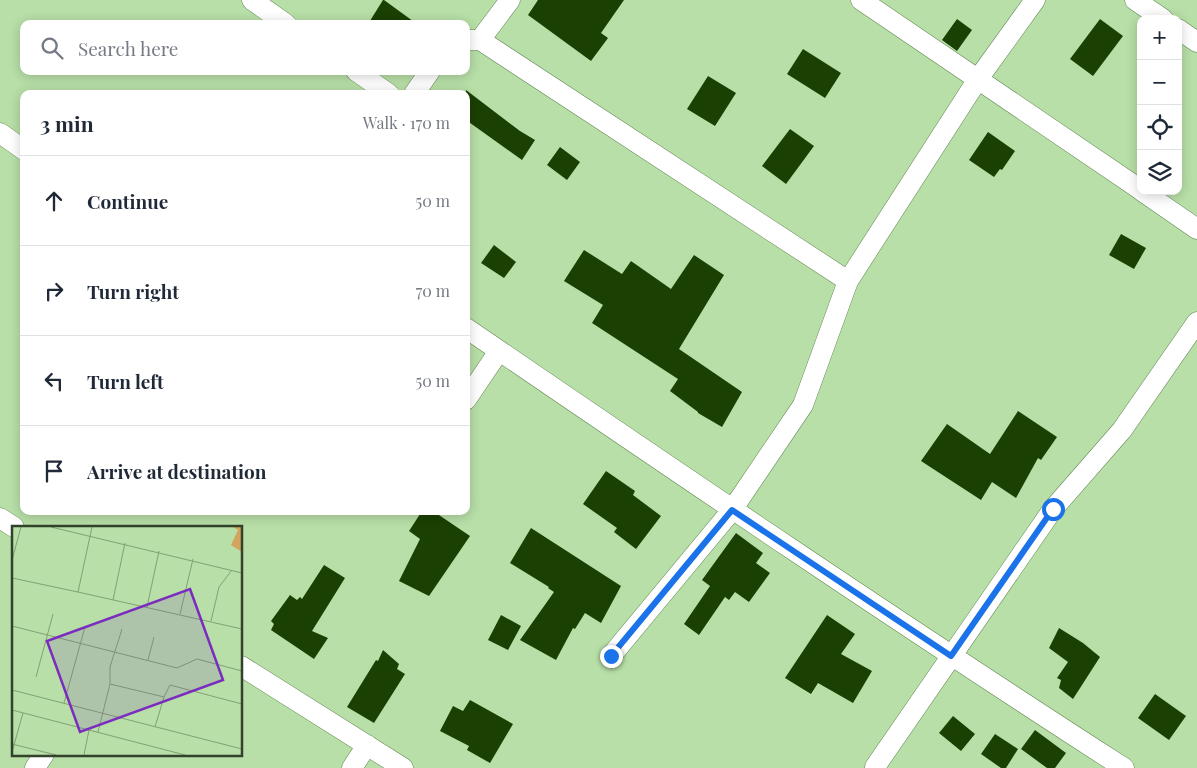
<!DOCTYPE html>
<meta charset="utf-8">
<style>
body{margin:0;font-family:"Playfair Display",serif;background:#f2f2f3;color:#1f2937}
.controls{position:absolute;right:15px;top:15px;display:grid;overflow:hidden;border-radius:10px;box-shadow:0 2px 12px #0003}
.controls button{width:45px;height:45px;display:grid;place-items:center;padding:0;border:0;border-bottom:1px solid #e0e1e3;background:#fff;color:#1f2937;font:25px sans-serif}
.stop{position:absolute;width:15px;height:15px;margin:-11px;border:4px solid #1a73e8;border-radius:50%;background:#fff}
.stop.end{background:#1a73e8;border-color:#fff;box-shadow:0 1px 5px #0008}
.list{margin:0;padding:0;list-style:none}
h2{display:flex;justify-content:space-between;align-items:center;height:65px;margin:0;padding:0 20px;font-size:21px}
h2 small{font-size:16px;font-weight:400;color:#747a83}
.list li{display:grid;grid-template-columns:32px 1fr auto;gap:15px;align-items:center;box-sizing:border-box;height:90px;padding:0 20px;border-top:1px solid #e0e1e3}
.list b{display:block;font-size:19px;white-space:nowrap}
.list em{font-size:16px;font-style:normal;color:#747a83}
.icon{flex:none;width:28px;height:28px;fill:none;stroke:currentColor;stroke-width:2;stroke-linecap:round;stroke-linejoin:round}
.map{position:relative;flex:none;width:1197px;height:768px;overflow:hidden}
.search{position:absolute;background:#fff;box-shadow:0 2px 12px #0003;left:20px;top:20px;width:450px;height:55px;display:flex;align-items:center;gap:12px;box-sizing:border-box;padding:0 18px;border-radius:10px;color:#747a83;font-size:19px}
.panel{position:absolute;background:#fff;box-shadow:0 2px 12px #0003;left:20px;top:90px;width:450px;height:425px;border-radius:10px}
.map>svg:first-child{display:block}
</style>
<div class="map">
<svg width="1197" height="768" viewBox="0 0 1197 768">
<rect width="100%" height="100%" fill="#b8dfa7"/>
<g fill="#1b4003">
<path d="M383 0H384L417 24H368Z"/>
<path d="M538 0H624L601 33 608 38 591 61 528 15Z"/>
<path d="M957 19 972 30 957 51 942 40Z"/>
<path d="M1100 19 1123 36 1093 76 1070 59Z"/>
<path d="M803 49 841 73 825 98 787 74Z"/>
<path d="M708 76 736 93 715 126 687 109Z"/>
<path d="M466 90 520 131 535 140 522 160 466 120Z"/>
<path d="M790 129 814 146 786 184 762 166Z"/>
<path d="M988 132 1015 151 1002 170 1000 169 994 177 969 160Z"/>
<path d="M560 147 580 162 567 180 547 165Z"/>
<path d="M1121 234 1146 248 1134 269 1109 255Z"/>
<path d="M494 245 516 262 504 278 481 263Z"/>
<path d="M584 250 622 274 631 261 671 289 694 255 724 275 679 349 742 392 722 427 698 413V412L670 391 678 379 592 323 603 305 564 281Z"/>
<path d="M1018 411 1057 437 1041 460 1038 458 1016 498 992 482 981 500 921 461 947 424 990 454Z"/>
<path d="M606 471 635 491 633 495 661 516 636 549 614 532 617 528 583 504Z"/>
<path d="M422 511H433L470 536 429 596 399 581 420 539 409 531Z"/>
<path d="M531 528 621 586 601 623 585 613 575 629 573 628 556 660 520 640 554 592 548 588 549 587 510 563Z"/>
<path d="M736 533 763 553 756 563 770 573 749 602 735 592 729 600 725 597 699 635 684 624 710 586 702 580Z"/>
<path d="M324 565 345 578 312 631 328 638 314 659 271 630 274 624 271 621 290 595 297 600 300 597 302 599Z"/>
<path d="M501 615 521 626 508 650 488 640Z"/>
<path d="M827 615 855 634 841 654 872 671 853 703 818 683 811 694 785 678Z"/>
<path d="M1059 628 1083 643 1100 657 1073 699 1059 688 1061 680 1057 678 1068 662 1049 648Z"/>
<path d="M383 650 399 664 397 669 405 674 374 723 347 707 376 660 378 661Z"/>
<path d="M1155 694 1186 716 1169 740 1138 718Z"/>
<path d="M470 700 513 724 490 763 467 750 469 746 440 731 453 706 463 711Z"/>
<path d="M953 716 975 734 961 751 939 733Z"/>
<path d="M1035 730 1066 753 1055 768H1047L1021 749Z"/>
<path d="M995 734 1018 749 1006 768H1001L981 754Z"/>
</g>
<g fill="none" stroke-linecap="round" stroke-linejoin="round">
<g stroke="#638754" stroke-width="21">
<g id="minor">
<path d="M252 0 286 24"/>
<path d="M861 0 1141 190"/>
<path d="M1135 0 1163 19"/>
<path d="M1178 29 1197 42"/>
<path d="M466 40H480L848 281 978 79 1035 0"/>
<path d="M480 40 510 0"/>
<path d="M356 71 389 94"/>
<path d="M414 94 430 71"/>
<path d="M0 133 24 150"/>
<path d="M1142 191 1197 229"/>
<path d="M466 328C684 477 902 625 1124 768"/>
<path d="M466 400 499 351"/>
<path d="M0 518 14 527"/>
<path d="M611 656 732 510 803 405 848 281"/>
<path d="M241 666 403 768"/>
<path d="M875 767 1053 509 1122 430 1197 322"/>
<path d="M35 768 44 754"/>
<path d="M352 768 367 745"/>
</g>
</g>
<use href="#minor" stroke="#fff" stroke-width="20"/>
</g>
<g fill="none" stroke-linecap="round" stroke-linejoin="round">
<path stroke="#1a73e8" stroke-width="6" d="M611 656 732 510 951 656 1053 509"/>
</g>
<g transform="translate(12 526)">
<rect width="230" height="230" fill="#b8dfa7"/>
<path d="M221 1H230V33V26L219 19 226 4Z" fill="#d2a45e"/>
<path fill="none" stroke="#82a075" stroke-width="1" d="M39 1 230 47M0 34 9 1M0 52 66 66 80 1M66 66 230 103M101 74 113 17M135 81 147 25M168 88 181 33M199 95 207 61 220 44M0 100 165 142 185 133 230 145M136 134 142 111M24 151 41 88M98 158V141L110 103M0 164 230 223M52 177 73 101M0 184 173 229M143 201 152 171M86 206 98 158 152 171 158 159 230 178M0 218 44 229M0 226 11 187M72 229 77 204"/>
<path fill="#7b2cbf" fill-opacity="0.15" stroke="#7b2cbf" stroke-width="2.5" d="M178 63 211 154 68 206 35 115Z"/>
<rect width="230" height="230" fill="none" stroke="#32422b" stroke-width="2.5"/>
</g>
</svg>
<div class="controls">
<button>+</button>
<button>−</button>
<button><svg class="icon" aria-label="locate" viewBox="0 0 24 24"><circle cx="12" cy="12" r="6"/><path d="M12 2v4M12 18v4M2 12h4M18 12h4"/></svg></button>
<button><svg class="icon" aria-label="layers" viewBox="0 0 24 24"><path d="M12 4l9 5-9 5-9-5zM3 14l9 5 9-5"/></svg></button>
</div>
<div class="stop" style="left:1053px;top:509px"></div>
<div class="stop end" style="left:611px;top:656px"></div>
<div class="search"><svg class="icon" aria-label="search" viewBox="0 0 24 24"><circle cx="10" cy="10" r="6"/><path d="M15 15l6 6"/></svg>Search here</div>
<section class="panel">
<h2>3 min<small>Walk · 170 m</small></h2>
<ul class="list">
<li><svg class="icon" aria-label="ahead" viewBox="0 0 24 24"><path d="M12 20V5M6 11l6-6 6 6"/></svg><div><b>Continue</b></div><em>50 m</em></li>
<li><svg class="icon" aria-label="right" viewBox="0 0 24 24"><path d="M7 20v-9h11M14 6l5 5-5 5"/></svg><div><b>Turn right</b></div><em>70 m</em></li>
<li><svg class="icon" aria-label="left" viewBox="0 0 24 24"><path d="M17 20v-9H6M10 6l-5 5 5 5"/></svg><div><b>Turn left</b></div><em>50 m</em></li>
<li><svg class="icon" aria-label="arrive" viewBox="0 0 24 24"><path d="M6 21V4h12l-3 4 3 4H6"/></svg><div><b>Arrive at destination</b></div></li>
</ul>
</section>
</div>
